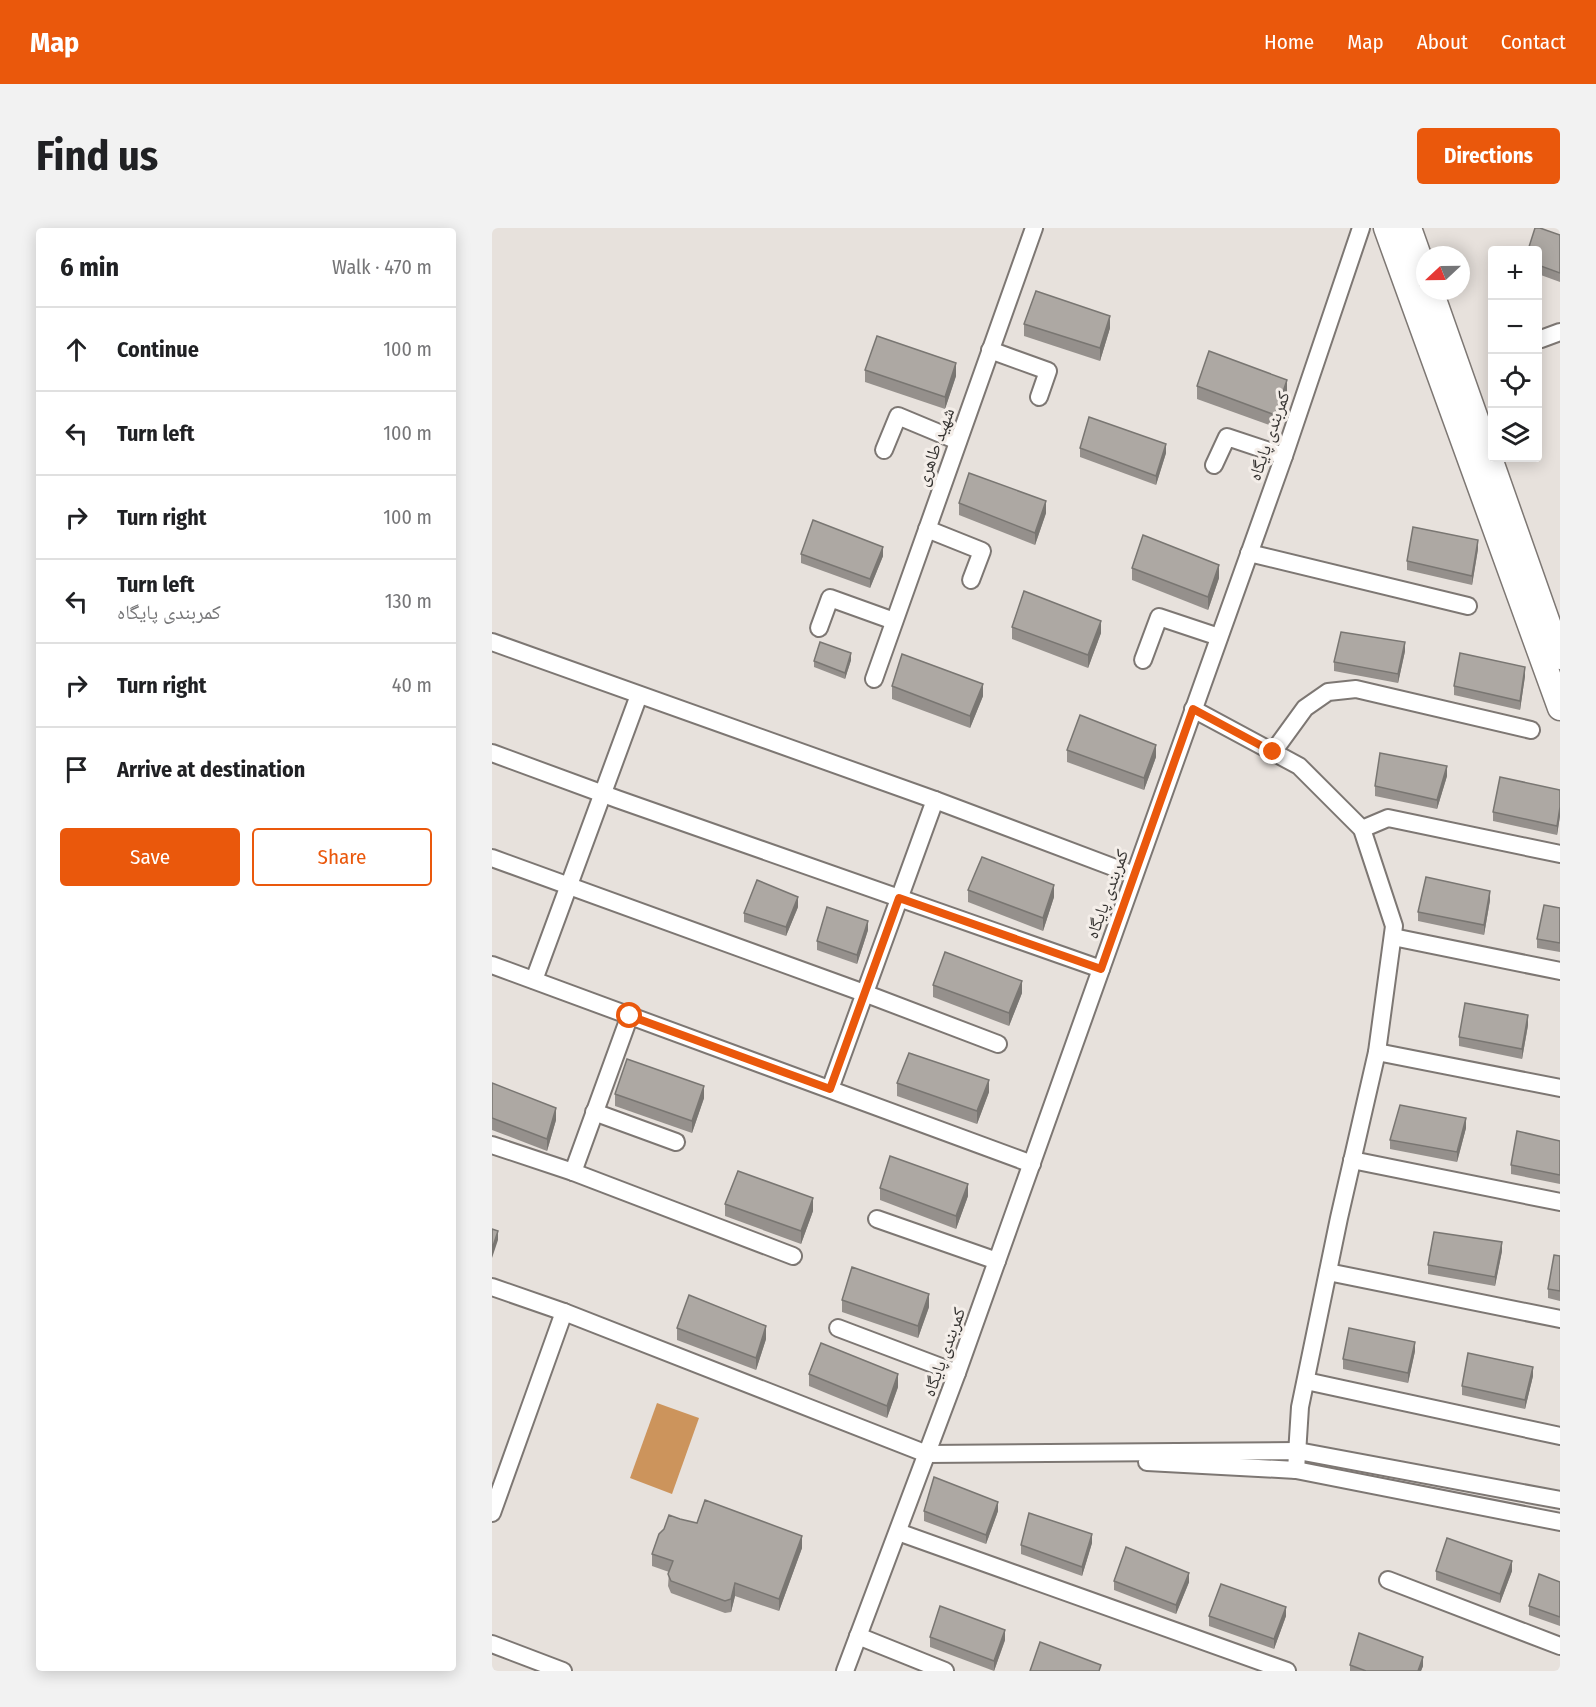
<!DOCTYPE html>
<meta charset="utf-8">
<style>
body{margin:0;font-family:"Fira Sans Condensed","Noto Naskh Arabic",sans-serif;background:#f2f2f2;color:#202124}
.controls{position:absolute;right:18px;top:18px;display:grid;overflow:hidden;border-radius:6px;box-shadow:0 3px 15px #0003}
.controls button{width:54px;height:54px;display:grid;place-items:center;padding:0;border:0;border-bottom:2px solid #e0e0e0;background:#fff;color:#202124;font:30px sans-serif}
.compass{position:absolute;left:924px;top:18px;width:54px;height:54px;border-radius:50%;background:#fff;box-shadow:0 3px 15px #0003;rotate:248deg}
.stop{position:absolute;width:18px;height:18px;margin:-14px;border:4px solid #ea580c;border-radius:50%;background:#fff}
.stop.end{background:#ea580c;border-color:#fff;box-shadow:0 2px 6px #0008}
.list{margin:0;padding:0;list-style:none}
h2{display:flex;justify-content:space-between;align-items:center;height:78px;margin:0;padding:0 24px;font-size:26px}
h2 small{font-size:20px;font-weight:400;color:#757577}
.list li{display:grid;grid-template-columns:39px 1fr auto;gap:18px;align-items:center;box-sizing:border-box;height:84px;padding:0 24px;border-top:2px solid #e0e0e0}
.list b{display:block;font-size:22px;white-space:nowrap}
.list p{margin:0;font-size:20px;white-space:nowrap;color:#757577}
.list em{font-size:20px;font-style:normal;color:#757577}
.actions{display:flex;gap:12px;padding:18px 24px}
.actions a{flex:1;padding:14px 0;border:2px solid #ea580c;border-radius:6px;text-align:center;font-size:21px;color:#ea580c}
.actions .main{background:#ea580c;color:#fff}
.icon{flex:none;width:33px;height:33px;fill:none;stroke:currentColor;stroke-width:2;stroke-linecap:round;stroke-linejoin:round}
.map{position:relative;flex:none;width:1068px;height:1443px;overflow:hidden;border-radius:6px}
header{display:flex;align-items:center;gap:36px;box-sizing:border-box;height:84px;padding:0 30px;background:#ea580c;color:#fff}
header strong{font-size:28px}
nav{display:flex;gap:33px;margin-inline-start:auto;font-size:21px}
.intro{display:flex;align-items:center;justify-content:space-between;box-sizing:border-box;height:144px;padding:0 36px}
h1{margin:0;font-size:42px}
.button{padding:15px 27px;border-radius:6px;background:#ea580c;color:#fff;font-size:21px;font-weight:700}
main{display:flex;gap:36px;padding:0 36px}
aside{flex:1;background:#fff;border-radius:6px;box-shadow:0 3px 15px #0003}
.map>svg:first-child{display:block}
</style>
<header>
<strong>Map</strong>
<nav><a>Home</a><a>Map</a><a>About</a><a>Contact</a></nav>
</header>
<div class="intro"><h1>Find us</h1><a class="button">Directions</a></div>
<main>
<aside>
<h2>6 min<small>Walk · 470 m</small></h2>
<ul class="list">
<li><svg class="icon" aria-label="ahead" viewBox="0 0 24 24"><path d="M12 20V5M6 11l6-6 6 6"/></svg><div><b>Continue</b></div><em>100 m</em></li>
<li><svg class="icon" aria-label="left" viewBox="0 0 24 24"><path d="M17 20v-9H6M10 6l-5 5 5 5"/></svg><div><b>Turn left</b></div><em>100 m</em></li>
<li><svg class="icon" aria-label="right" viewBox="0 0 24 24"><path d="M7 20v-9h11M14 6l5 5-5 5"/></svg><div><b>Turn right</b></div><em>100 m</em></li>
<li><svg class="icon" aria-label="left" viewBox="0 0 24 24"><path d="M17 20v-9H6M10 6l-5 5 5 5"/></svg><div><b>Turn left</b><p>کمربندی پایگاه</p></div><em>130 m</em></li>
<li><svg class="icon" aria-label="right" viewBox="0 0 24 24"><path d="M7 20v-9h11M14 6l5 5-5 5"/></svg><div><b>Turn right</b></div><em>40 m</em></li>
<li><svg class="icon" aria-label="arrive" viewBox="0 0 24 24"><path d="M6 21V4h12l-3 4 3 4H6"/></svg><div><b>Arrive at destination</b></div></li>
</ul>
<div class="actions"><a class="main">Save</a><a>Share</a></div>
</aside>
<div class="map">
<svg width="1068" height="1443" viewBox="0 0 1068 1443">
<rect width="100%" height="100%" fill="#e7e1dc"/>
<path fill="#cc945c" d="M165 1175 207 1190 180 1266 138 1250Z"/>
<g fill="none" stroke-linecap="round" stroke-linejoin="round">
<g stroke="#7d7773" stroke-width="20">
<g id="street">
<path d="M1049 111 1068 104"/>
<path d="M498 122 556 143 547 169"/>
<path d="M392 222 406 188 466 213"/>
<path d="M722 237 735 209 792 228"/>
<path d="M435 301 490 323 479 352"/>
<path d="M757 325 976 378"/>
<path d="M327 400 338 370 402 393"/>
<path d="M0 414 443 572 642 647"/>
<path d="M651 432 667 389 727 409"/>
<path d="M382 451 542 0"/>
<path d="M701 481 807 538 870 601 902 698 885 824 847 990 808 1179 804 1242"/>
<path d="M781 524 813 480 836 464 864 461 1039 502"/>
<path d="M0 525 125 571 609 741"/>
<path d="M870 601 896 590 1068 626"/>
<path d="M0 630 372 765 506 816"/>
<path d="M901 709 1068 743"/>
<path d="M0 737 540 936"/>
<path d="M42 752 147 467"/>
<path d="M885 824 1068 860"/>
<path d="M338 861 443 572"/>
<path d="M102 884 184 914"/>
<path d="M0 917 81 944 301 1028"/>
<path d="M860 932 1068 974"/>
<path d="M81 944 138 787"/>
<path d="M385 991 505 1033"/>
<path d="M836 1044 1068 1091"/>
<path d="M0 1059 72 1084 435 1226 806 1223 1068 1272"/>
<path d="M346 1100 465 1145"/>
<path d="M814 1153 1068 1208"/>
<path d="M655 1234 804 1242 1068 1294"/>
<path d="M0 1285 72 1084"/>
<path d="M406 1304 795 1443"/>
<path d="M896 1352 1068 1418"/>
<path d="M366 1408 453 1443"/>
<path d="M0 1416 71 1443"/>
<path d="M353 1443 465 1145 792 228 869 0"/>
</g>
</g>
<g stroke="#7d7773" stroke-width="27">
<g id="secondary">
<path d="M894 0 1068 480"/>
<path d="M917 0 933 45"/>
<path d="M939 63 1068 429"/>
</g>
</g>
<use href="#street" stroke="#fff" stroke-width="16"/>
<use href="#secondary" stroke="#fff" stroke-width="24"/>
</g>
<g fill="#95908c">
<path d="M1068 7V54L1046 46V22Z"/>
<path d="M532 96 618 100 608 133 532 108Z"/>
<path d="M373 142 464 148 453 181 373 154Z"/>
<path d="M705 158 795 164 783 199 705 171Z"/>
<path d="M588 220 674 225 664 257 588 229Z"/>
<path d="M467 275 554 285 543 317 467 287Z"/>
<path d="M986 321 980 357 915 342V333Z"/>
<path d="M309 326 391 328 378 360 309 335Z"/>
<path d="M640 340 727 350 716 382 640 352Z"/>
<path d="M520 399 609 405 596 440 520 411Z"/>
<path d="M913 423 906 455 842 443V434Z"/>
<path d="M359 432 353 451 322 439V433Z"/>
<path d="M1033 448 1028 482 962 467V458Z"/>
<path d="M400 458 491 468 478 500 400 471Z"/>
<path d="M575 522 664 529 652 562 575 534Z"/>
<path d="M955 548 945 581 883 568V558Z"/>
<path d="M1068 562V588L1065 607 1001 593V584Z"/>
<path d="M476 662 562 669 551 703 476 674Z"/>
<path d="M998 672 992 707 926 693V684Z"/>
<path d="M306 679 294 708 252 694V685Z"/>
<path d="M1068 680V724L1045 720V711Z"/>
<path d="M376 702 365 736 325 722V713Z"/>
<path d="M441 757 530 765 517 798 441 769Z"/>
<path d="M1036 797 1030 831 967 818V809Z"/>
<path d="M0 855 64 892 55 923 0 902Z"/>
<path d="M405 855 497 864 485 896 405 868Z"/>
<path d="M123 866 212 870 200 905 123 878Z"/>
<path d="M974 900 965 934 898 921V912Z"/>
<path d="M1068 913V956L1019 946V937Z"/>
<path d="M388 960 476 968 464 1001 388 972Z"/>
<path d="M233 976 321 983 309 1016 233 988Z"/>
<path d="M1010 1023 1003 1058 936 1046V1037Z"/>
<path d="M1068 1028V1073L1056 1070V1061Z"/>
<path d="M350 1072 437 1079 426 1110 350 1084Z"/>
<path d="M185 1100 274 1111 264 1142 185 1112Z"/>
<path d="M923 1123 916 1155 851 1141V1131Z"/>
<path d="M317 1146 406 1159 395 1190 317 1158Z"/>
<path d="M1041 1148 1033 1181 970 1167V1158Z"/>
<path d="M432 1283H506L494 1316 432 1293Z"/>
<path d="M188 1291 310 1320 287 1383 243 1368 239 1384 233 1385 179 1365 176 1358 177 1344 160 1338V1326Z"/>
<path d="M600 1315 590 1348 529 1326V1317Z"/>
<path d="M944 1343H1020L1008 1375 944 1352Z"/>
<path d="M622 1353 697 1354 684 1386 622 1362Z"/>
<path d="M1068 1354V1398L1037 1387V1378Z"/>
<path d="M717 1388H794L782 1421 717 1398Z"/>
<path d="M438 1409 513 1412 502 1443 438 1419Z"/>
<path d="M858 1437 931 1438 929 1443H858Z"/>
</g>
<g fill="#797672">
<path d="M618 88V100L608 133V120Z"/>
<path d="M464 135V148L453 181V169Z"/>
<path d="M795 152V164L783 199V187Z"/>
<path d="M674 216V225L664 257V248Z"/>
<path d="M554 273V285L543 317V305Z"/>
<path d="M986 312V321L980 357V348Z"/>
<path d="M391 319V328L378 360V351Z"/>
<path d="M727 337V350L716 382V369Z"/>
<path d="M609 393V405L596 440V427Z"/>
<path d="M913 414V423L906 455V446Z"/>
<path d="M359 425V432L353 451V445Z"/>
<path d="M1033 439V448L1028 482V473Z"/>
<path d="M491 456V468L478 500V488Z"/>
<path d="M664 517V529L652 562V550Z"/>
<path d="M955 538V548L945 581V572Z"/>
<path d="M1068 579V588L1065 607V598Z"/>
<path d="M562 657V669L551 703V690Z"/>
<path d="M998 663V672L992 707V697Z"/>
<path d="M306 669V679L294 708V699Z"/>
<path d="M376 693V702L365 736V727Z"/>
<path d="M530 753V765L517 798V785Z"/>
<path d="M1036 787V797L1030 831V821Z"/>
<path d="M497 852V864L485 896V883Z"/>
<path d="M212 858V870L200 905V893Z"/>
<path d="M64 880V892L55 923V911Z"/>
<path d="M974 890V900L965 934V924Z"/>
<path d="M476 956V968L464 1001V988Z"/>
<path d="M321 970V983L309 1016V1003Z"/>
<path d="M6 1003V1012L0 1030V1021Z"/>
<path d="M1010 1014V1023L1003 1058V1049Z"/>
<path d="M437 1066V1079L426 1110V1098Z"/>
<path d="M274 1098V1111L264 1142V1130Z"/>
<path d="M923 1114V1123L916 1155V1145Z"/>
<path d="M1041 1139V1148L1033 1181V1172Z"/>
<path d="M406 1146V1159L395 1190V1178Z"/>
<path d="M506 1274V1283L494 1316V1307Z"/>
<path d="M600 1306V1315L590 1348V1339Z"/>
<path d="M310 1308V1320L287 1383V1371Z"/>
<path d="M1020 1333V1343L1008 1375V1366Z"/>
<path d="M697 1345V1354L684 1386V1377Z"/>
<path d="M243 1355V1368L239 1384V1371Z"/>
<path d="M794 1379V1388L782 1421V1411Z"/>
<path d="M513 1402V1412L502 1443V1433Z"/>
<path d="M931 1429V1438L929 1443H926Z"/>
</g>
<g fill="#ada8a3" stroke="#797672" stroke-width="1.5">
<path d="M1043 0H1048L1068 7V45L1046 37V22H1036Z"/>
<path d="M544 63 618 88 608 120 532 96Z"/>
<path d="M385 108 464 135 453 169 373 142Z"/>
<path d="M717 123 795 152 783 187 705 158Z"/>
<path d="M597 189 674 216 664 248 588 220Z"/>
<path d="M477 245 554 273 543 305 467 275Z"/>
<path d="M321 292 391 319 378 351 309 326Z"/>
<path d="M921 299 986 312 980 348 915 333Z"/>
<path d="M651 307 727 337 716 369 640 340Z"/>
<path d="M532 363 609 393 596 427 520 399Z"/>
<path d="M849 404 913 414 906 446 842 434Z"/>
<path d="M328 414 359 425 353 445 322 433Z"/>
<path d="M968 425 1033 439 1028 473 962 458Z"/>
<path d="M410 426 491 456 478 488 400 458Z"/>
<path d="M588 487 664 517 652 550 575 522Z"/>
<path d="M888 525 955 538 945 572 883 558Z"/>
<path d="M1008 549 1068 562V579L1065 598 1001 584Z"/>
<path d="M490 629 562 657 551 690 476 662Z"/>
<path d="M934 649 998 663 992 697 926 684Z"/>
<path d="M265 652 306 669 294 699 252 685Z"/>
<path d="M1052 677 1068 680V715L1045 711Z"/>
<path d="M335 679 376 693 365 727 325 713Z"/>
<path d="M453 724 530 753 517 785 441 757Z"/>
<path d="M973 775 1036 787 1030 821 967 809Z"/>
<path d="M417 825 497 852 485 883 405 855Z"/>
<path d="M135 831 212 858 200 893 123 866Z"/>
<path d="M0 855 64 880 55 911 0 890Z"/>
<path d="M908 877 974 890 965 924 898 912Z"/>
<path d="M1025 903 1068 913V947L1019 937Z"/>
<path d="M398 928 476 956 464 988 388 960Z"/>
<path d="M246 943 321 970 309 1003 233 976Z"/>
<path d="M0 1001 6 1003 0 1021Z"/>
<path d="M942 1004 1010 1014 1003 1049 936 1037Z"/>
<path d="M1062 1027 1068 1028V1063L1056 1061Z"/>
<path d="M360 1039 437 1066 426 1098 350 1072Z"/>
<path d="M197 1067 274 1098 264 1130 185 1100Z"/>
<path d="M857 1100 923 1114 916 1145 851 1131Z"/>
<path d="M329 1115 406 1146 395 1178 317 1146Z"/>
<path d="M976 1125 1041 1139 1033 1172 970 1158Z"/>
<path d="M442 1249 506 1274 494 1307 432 1283Z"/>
<path d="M213 1272 310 1308 287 1371 243 1355 239 1371 233 1373 179 1353 176 1346 181 1333 160 1326 167 1306 172 1301 177 1287 188 1291 205 1295Z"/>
<path d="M537 1285 600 1306 590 1339 529 1317Z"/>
<path d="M955 1310 1020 1333 1008 1366 944 1343Z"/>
<path d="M634 1319 697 1345 684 1377 622 1353Z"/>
<path d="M1047 1346 1068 1354V1389L1037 1378Z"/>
<path d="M729 1356 794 1379 782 1411 717 1388Z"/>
<path d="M448 1378 513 1402 502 1433 438 1409Z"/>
<path d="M867 1405 931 1429 926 1443H874L858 1437Z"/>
<path d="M548 1414 609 1437 607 1443H538Z"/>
</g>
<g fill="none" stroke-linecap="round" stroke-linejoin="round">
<path stroke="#ea580c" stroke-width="8" d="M138 788 338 861 407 670 609 741 701 481 781 524"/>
</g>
<g text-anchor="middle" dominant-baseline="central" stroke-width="6" stroke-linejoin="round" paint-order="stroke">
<g font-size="18" fill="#353331" stroke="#f4eee9">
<text transform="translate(777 208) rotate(-71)">کمربندی پایگاه</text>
<text transform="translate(443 219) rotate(-70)">شهید طاهری</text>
<text transform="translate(615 666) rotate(-70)">کمربندی پایگاه</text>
<text transform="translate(452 1124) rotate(-70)">کمربندی پایگاه</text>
</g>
</g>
</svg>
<div class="controls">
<button>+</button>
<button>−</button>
<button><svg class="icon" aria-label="locate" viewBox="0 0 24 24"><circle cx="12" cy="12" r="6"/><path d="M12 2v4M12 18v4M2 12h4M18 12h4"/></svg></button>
<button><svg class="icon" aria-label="layers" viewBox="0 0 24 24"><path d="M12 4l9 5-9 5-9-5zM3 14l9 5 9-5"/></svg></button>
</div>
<svg class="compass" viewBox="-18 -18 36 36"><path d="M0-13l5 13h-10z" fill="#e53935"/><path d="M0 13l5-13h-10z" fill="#757577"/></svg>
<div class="stop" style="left:138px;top:788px"></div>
<div class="stop end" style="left:781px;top:524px"></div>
</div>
</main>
